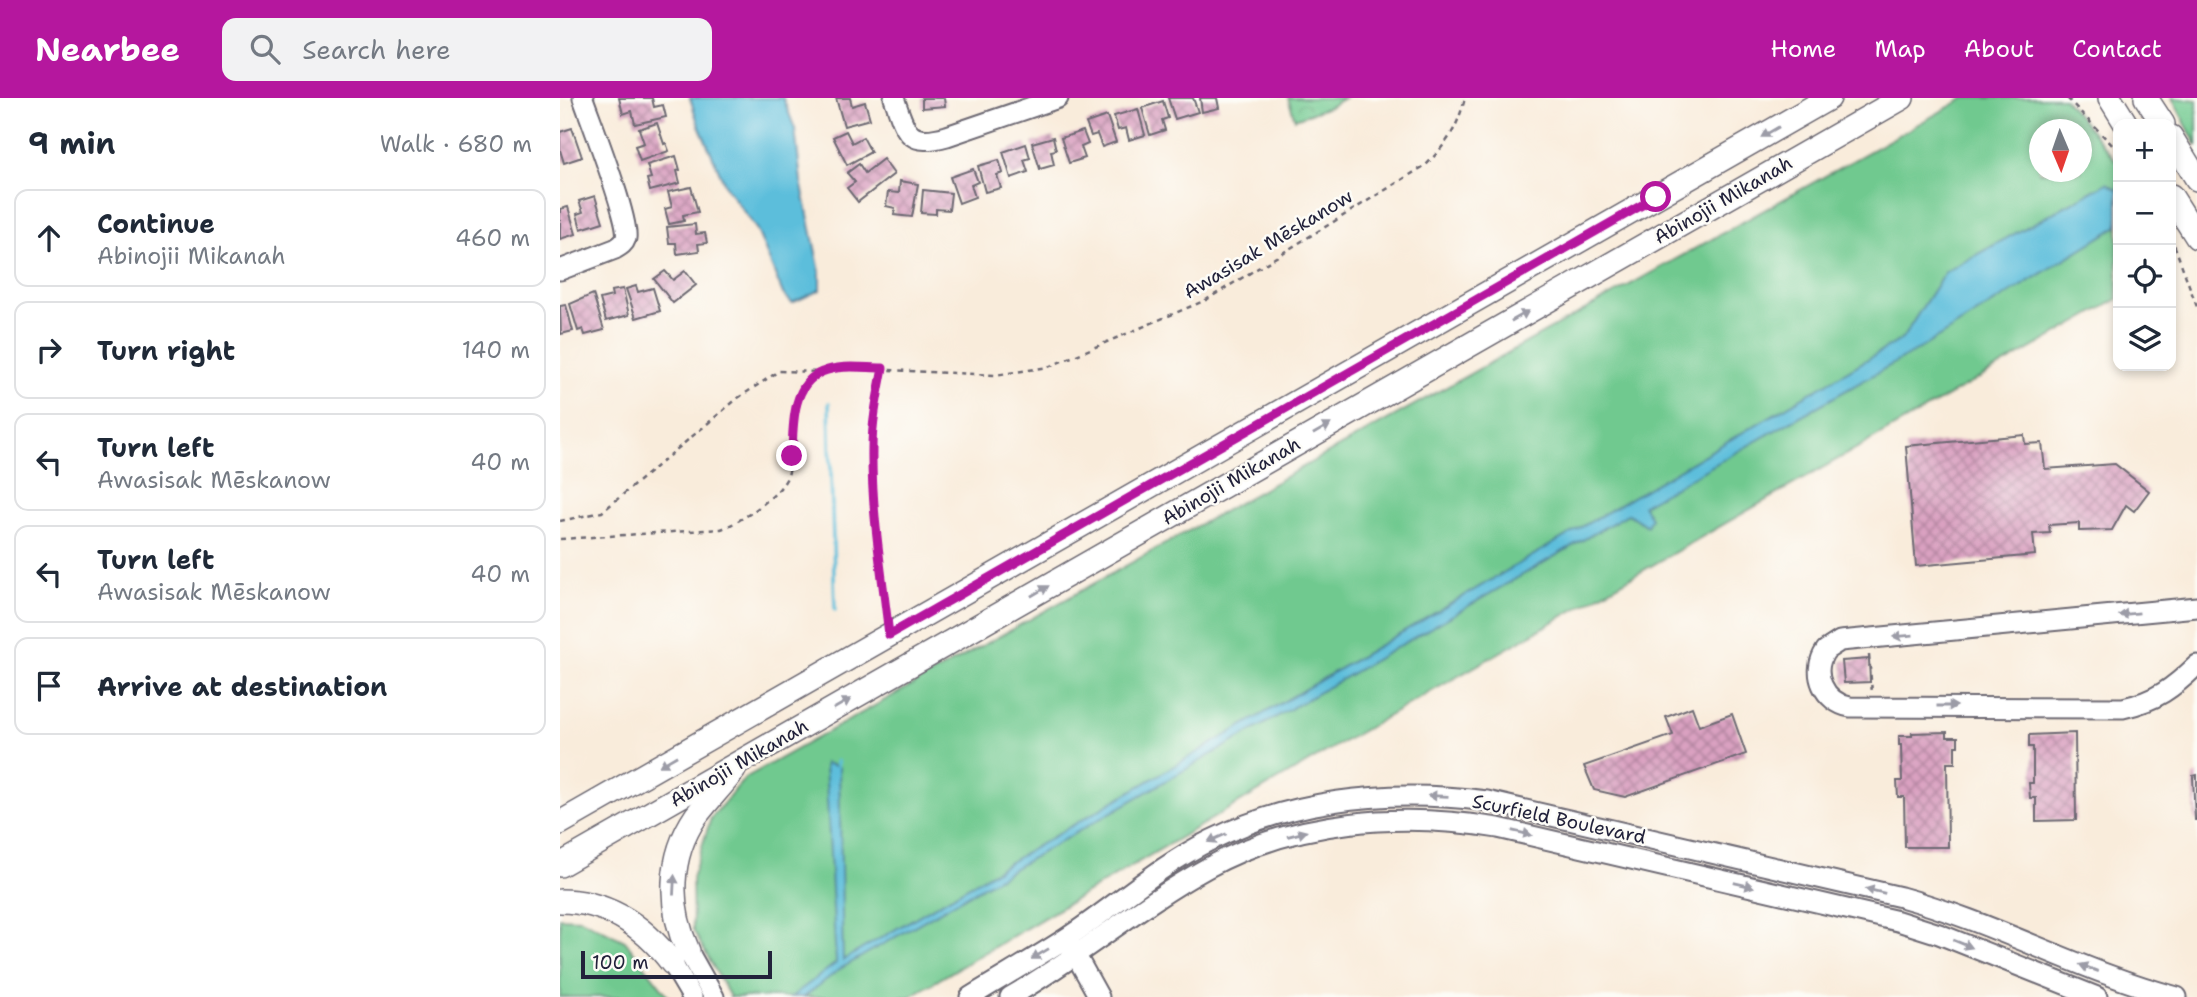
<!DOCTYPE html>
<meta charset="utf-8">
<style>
body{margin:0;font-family:"Shantell Sans",sans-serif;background:#f2f2f3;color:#1f2937}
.controls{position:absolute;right:21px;top:21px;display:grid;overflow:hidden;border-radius:14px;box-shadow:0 4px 10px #0003}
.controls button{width:63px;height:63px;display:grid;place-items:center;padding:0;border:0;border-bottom:2px solid #e0e1e3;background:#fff;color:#1f2937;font:35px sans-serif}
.compass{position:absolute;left:1469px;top:21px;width:63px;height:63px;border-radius:50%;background:#fff;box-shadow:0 4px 10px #0003;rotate:178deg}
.scale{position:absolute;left:21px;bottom:18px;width:191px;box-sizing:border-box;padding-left:7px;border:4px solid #22223b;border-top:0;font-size:19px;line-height:24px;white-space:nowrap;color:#22223b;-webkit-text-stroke:5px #fdfcf7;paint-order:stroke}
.stop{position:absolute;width:21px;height:21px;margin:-16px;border:5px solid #b5179e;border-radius:50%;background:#fff}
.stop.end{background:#b5179e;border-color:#fff;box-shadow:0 2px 7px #0008}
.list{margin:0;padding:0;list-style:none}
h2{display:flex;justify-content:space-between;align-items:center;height:91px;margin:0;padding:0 28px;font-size:30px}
h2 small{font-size:23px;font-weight:400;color:#747a83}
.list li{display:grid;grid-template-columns:46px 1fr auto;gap:21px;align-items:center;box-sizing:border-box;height:98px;margin:0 14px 14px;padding:0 14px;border:2px solid #e0e1e3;border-radius:14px}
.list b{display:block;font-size:26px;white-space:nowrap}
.list p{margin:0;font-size:23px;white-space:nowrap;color:#747a83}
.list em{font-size:23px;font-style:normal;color:#747a83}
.icon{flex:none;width:38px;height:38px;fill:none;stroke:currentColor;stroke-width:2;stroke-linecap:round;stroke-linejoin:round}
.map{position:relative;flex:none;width:1637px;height:899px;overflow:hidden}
header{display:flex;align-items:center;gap:42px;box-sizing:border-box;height:98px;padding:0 35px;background:#b5179e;color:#fff}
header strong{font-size:33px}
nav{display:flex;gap:38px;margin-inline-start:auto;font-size:24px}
.search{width:490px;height:63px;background:#f2f2f3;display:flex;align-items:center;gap:18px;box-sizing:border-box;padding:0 24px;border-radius:14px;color:#747a83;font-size:26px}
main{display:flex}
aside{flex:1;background:#fff}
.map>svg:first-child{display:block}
</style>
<header>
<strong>Nearbee</strong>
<div class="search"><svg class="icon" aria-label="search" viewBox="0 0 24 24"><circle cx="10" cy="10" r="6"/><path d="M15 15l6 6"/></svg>Search here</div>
<nav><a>Home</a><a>Map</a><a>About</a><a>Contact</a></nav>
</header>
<main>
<aside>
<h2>9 min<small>Walk · 680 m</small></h2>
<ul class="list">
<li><svg class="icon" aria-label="ahead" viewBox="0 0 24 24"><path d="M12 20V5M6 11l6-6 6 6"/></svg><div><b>Continue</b><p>Abinojii Mikanah</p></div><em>460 m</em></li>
<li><svg class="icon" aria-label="right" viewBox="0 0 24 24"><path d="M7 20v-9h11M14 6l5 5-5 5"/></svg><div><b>Turn right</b></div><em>140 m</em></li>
<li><svg class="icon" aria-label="left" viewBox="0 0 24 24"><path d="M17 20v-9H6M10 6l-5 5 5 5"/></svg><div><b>Turn left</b><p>Awasisak Mēskanow</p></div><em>40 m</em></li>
<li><svg class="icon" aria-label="left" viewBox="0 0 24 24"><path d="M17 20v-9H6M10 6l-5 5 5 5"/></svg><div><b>Turn left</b><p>Awasisak Mēskanow</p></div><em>40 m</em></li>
<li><svg class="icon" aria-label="arrive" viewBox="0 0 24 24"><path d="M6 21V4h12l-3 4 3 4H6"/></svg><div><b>Arrive at destination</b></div></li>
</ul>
</aside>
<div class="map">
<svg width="1637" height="899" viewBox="0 0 1637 899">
<defs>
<pattern id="park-crowns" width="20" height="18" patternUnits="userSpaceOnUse" patternTransform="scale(1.75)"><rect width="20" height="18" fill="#70c98f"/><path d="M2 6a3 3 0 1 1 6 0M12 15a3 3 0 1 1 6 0" fill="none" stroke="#61ac7c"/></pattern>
<pattern id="building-cross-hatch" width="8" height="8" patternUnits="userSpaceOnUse" patternTransform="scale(1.75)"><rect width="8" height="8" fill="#daa1c1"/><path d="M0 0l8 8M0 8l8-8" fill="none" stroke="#b0839e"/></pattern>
</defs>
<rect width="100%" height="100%" fill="#fdfcf7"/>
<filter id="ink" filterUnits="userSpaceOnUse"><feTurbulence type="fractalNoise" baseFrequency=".0143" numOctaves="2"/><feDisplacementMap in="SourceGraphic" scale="14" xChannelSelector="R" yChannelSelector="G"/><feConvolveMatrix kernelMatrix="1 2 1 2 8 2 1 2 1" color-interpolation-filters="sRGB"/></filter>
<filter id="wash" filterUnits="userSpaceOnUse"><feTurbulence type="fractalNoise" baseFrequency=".00686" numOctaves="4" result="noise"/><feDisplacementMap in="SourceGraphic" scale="28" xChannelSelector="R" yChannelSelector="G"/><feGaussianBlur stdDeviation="1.57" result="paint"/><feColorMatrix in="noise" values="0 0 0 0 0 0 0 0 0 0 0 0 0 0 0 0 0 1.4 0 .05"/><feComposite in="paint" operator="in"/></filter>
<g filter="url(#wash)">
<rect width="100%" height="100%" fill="#f9ecdb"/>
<g fill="#70c98f" stroke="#497665" stroke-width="2" fill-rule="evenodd">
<path d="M1405 0H1504L1558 65V201L776 648 349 899H170L133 832 132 780 151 720 185 680ZM1479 32H1521V74H1479Z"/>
<path d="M1612 0 1637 2V48Z"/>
<path d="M0 820 21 821 65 843 109 899H0Z"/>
</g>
<path fill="url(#park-crowns)" stroke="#497665" stroke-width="2" d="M728 0H784L769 9 735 21Z"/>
<g fill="#5cbedb" stroke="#3f708b" stroke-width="2">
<path d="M130 0H223L235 31 241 83 260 174V192L232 205 223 196 197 132 166 89 138 25Z"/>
<path d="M1547 85 1558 92V128L1361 250 1083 407 1091 420 1087 428 1068 416 280 871 244 899H231L276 865 265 665 279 669 283 862 1342 241 1385 174Z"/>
</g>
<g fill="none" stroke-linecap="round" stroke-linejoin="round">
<g stroke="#5cbedb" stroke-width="3.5">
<path d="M269 305 275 512"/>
<path d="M277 669V663"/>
</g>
</g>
<g id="blocks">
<g fill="url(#building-cross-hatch)">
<path d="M59 0H92L94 9 103 7 106 19 75 26 72 13 63 16Z"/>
<path d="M276 0H290L292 8 305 4 310 21 284 28Z"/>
<path d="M362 0H384L385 8 362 10Z"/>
<path d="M608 0H633L638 14 615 21Z"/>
<path d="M640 0H657L659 10 642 14Z"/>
<path d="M603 3 608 20 602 22 605 32 590 37 582 10Z"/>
<path d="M578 11 585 37 569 42 566 30 558 32 554 18Z"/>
<path d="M547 18 556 44 542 49 537 36 531 38 526 25Z"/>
<path d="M97 25 104 46 106 45 109 53 80 63 75 48 84 45 79 31Z"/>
<path d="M12 30 22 59 4 65 0 52V34Z"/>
<path d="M286 33 292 45 303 39 311 54 287 67 273 39Z"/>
<path d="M523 33 528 46 521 49 525 60 509 65 501 40Z"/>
<path d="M493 39 496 52 491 53 494 67 480 71 472 45Z"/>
<path d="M466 46 470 60 464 62 468 74 451 80 443 54Z"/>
<path d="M116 58 120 72 117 73 120 85 90 93 87 81 91 80 87 67Z"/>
<path d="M323 61 334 76 298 104 287 90 295 84 287 75 299 66 305 75Z"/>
<path d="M439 62 443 75 437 77 441 90 425 94 418 68Z"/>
<path d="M413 71 418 84 411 87 415 99 399 105 390 79Z"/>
<path d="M340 83 358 86 352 119 334 117 335 110 326 108 328 94 339 95Z"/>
<path d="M131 89 138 114 123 117 124 123 109 126 105 111 112 109 108 94Z"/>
<path d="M363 92 391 95 389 112 376 111V116L361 115Z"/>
<path d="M35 98 43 124 21 131 17 116 23 114 19 103Z"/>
<path d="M8 109 16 136 0 141V111Z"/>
<path d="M135 126 136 136 145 135 147 145 138 146 139 153 117 156 116 145H109L107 129Z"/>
<path d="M105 173 113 182 125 173 136 187 113 205 94 181Z"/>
<path d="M76 188 78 194 93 190 100 213 76 220 66 191Z"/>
<path d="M63 191 69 217 46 223 40 201 52 198 51 193Z"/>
<path d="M33 196 44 232 25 237 23 231 18 233 10 206Z"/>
<path d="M6 207 13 233 1 236 0 208Z"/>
<path d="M1464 337 1465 346 1482 345 1485 371 1555 366 1589 393 1574 413 1566 407 1552 432 1519 433V425L1489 427 1490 435 1473 436 1475 457 1356 468 1346 348Z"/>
<path d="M1309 561 1310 584 1284 585 1282 563Z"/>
<path d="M1132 609 1139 628 1172 616 1186 656 1065 699 1034 692 1024 668 1113 637 1106 619Z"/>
<path d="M1387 634V639H1398V648H1395V665H1387L1388 749H1345L1344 699H1338L1337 683H1342L1341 647H1339V638H1352V635Z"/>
<path d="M1515 635 1516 722 1476 723V700H1470L1469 685H1473V649H1469V637Z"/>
<path d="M1637 677V722H1635L1633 678Z"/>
</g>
</g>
</g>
<g filter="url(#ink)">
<use href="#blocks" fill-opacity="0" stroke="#6d6973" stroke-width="2"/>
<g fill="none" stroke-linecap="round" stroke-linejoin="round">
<g stroke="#6d6973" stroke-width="23">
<g id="minor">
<path d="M334 0C346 34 347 49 387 38L498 0"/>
<path d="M0 172 55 151C60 148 64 146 66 140 70 123 31 23 23 0"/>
<path d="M1637 509 1280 543 1266 552C1250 575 1264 604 1290 609L1563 610C1596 603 1613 590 1637 567"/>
<path d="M509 845 539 899"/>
<path d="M128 853 154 899"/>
<path d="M112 865 132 899"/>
<path d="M410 899C441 880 474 861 505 841 554 809 598 768 651 742 738 699 832 691 927 703L1341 799C1436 825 1522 874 1617 899"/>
<path d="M450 899C518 860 578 808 647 770 736 721 840 714 938 730L1338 823 1379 836 1537 899"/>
</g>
</g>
<g stroke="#6d6973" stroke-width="26">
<g id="major">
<path d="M1550 0 1566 26"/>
<path d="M1586 0 1603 26"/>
<path d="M1611 39 1637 81"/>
<path d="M1611 98 1637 139"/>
<path d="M0 725 1269 0"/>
<path d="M0 767 1342 0"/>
<path d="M0 803C48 803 84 828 112 865"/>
<path d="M128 853C108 809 108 759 136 718 148 702 162 688 174 672"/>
</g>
</g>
<g stroke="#6d6973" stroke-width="2.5" stroke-dasharray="5 5" stroke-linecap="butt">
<path d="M1507 0 1558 53"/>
<path d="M1611 138 1637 209"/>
<path d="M323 270C318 295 313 320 312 346 309 403 321 462 327 520"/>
<path d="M0 423 42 414 178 300 219 273 260 274"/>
<path d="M0 441 161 431C181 424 221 397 228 377 243 333 217 276 285 270L435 277 488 269 646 202 866 67C888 44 897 31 905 0"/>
<path d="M1309 557 1312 595"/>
</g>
<use href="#minor" stroke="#fff" stroke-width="19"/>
<use href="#major" stroke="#fff" stroke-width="23"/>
</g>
<defs><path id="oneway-solid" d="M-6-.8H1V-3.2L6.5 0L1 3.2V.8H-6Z" transform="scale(1.75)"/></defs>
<g fill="#9c9ca7">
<use href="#oneway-solid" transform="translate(1210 34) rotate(150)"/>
<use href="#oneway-solid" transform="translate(960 218) rotate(-30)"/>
<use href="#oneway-solid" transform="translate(762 331) rotate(-30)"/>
<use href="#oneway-solid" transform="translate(480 493) rotate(-30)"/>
<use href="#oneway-solid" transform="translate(1569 516) rotate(174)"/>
<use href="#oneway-solid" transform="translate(1343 538) rotate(175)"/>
<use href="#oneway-solid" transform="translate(282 606) rotate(-30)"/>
<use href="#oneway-solid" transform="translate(1387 608)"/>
<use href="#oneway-solid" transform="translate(108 663) rotate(150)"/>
<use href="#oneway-solid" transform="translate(878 698) rotate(-178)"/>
<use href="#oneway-solid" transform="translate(962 735) rotate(13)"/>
<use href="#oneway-solid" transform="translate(737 736) rotate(-15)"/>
<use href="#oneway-solid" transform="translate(657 740) rotate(156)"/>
<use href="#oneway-solid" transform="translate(114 787) rotate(-87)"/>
<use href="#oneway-solid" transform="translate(1184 787) rotate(13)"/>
<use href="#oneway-solid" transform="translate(1315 793) rotate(-167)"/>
<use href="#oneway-solid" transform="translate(1403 846) rotate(22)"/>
<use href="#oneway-solid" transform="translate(480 856) rotate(149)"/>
<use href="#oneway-solid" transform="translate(1529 870) rotate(-159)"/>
</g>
</g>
<g fill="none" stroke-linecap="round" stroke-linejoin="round" filter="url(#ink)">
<path stroke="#b5179e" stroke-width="9" d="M232 358C233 330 231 286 262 274 280 266 304 270 323 270 318 296 312 323 312 350 311 412 322 475 329 537L1096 99"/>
</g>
<g text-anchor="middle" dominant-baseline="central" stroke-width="5" stroke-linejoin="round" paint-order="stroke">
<g font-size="19" fill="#22223b" stroke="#fdfcf7">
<text transform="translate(1163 102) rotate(-30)">Abinojii Mikanah</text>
<text transform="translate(708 146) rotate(-31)">Awasisak Mēskanow</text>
<text transform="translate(671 383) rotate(-30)">Abinojii Mikanah</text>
<text transform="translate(179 665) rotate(-30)">Abinojii Mikanah</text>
<text transform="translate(999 721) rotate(12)">Scurfield Boulevard</text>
</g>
</g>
</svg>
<div class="controls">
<button>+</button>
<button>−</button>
<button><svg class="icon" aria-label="locate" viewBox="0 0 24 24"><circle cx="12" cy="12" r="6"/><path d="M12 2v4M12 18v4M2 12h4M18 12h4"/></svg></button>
<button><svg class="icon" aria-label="layers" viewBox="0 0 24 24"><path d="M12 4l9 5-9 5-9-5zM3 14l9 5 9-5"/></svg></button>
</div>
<svg class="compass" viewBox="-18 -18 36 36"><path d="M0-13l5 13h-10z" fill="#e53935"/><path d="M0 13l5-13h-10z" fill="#747a83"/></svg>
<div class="scale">100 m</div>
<div class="stop" style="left:1096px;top:99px"></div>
<div class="stop end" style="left:232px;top:358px"></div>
</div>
</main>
